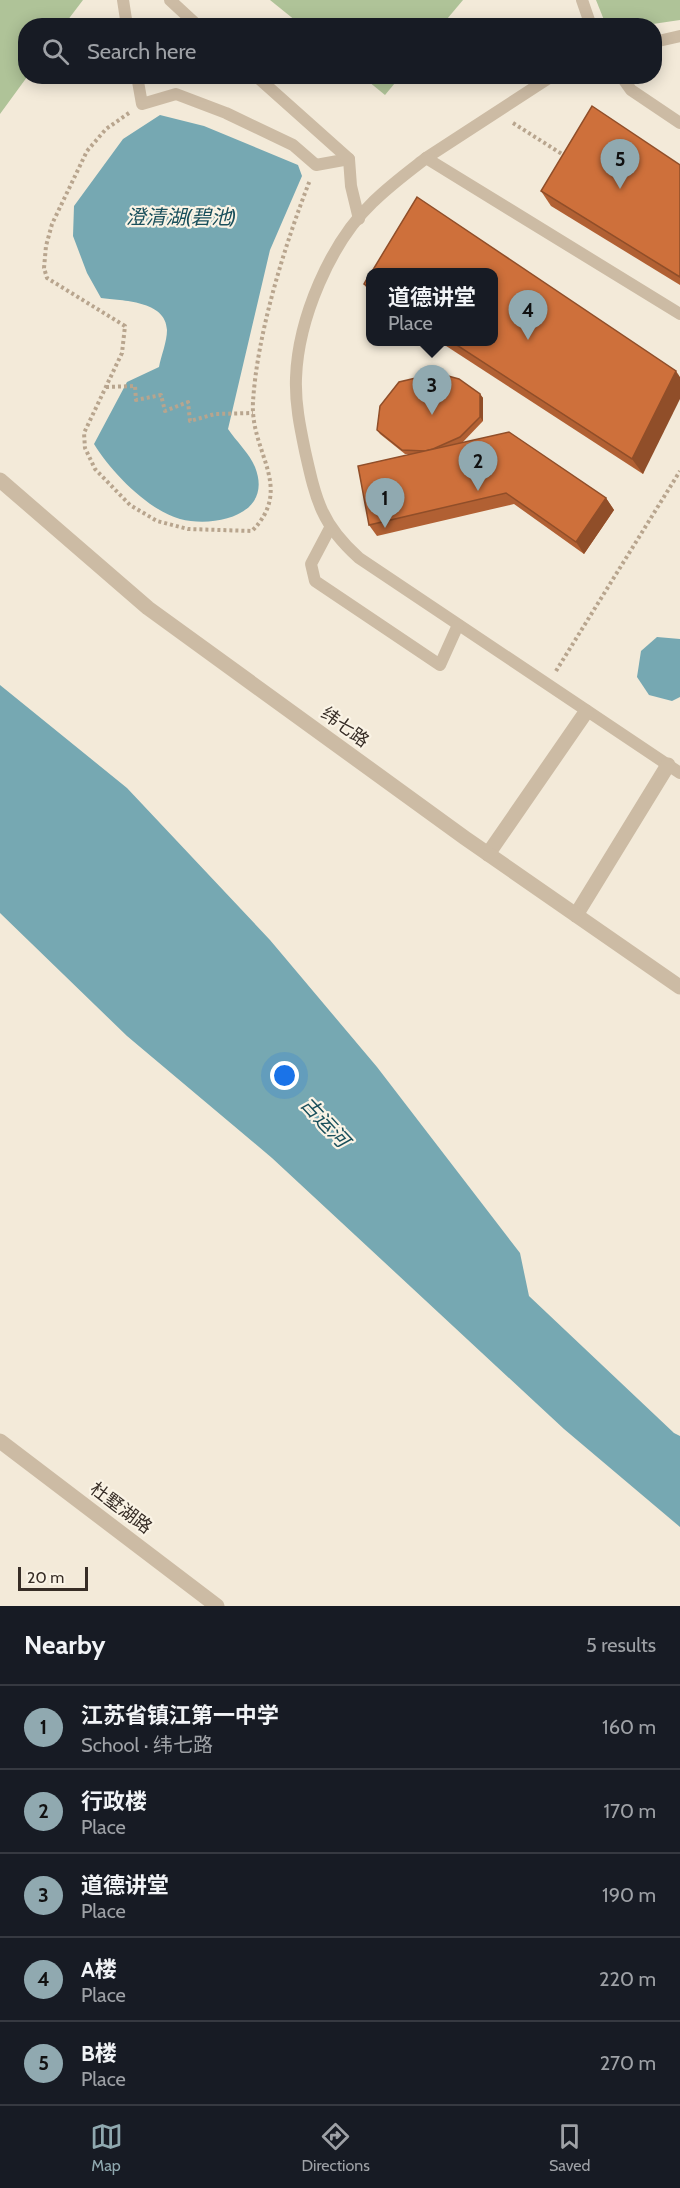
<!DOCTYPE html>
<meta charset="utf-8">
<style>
body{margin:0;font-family:Cabin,"Noto Sans SC",sans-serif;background:#242831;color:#f1f3f6}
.scale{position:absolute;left:18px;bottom:15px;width:70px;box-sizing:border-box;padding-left:6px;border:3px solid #372d26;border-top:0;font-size:16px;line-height:21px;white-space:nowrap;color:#372d26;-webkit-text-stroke:4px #faf3e5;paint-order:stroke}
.you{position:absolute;left:285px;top:1076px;width:21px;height:21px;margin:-15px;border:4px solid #fff;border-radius:50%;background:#1a73e8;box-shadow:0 0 0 9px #1a73e833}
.badge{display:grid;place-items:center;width:39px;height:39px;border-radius:50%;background:#90a9b0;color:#111;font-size:20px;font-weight:700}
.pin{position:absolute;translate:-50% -50px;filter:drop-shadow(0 2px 3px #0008)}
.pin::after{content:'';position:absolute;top:32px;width:21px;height:18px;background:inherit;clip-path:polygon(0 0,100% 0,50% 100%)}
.popup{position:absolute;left:366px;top:268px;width:132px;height:78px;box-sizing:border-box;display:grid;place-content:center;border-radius:12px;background:#171b24;filter:drop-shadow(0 2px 4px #0005);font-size:20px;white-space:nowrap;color:#9ea1a6}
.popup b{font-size:22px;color:#f1f3f6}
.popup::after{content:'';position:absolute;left:50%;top:100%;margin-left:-12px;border:12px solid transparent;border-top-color:#171b24}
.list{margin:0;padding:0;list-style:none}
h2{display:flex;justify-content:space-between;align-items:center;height:78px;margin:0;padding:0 24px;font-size:26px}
h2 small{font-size:20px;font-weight:400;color:#9ea1a6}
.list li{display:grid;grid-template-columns:39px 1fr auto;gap:18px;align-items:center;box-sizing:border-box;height:84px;padding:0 24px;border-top:2px solid #363941}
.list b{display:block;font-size:22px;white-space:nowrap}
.list p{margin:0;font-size:20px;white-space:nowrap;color:#9ea1a6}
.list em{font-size:20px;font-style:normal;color:#9ea1a6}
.icon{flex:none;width:33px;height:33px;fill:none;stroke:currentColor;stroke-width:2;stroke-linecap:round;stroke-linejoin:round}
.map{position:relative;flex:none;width:680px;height:1606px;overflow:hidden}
.search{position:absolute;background:#171b24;box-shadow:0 3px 15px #0003;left:18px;right:18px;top:18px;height:66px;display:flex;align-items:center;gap:15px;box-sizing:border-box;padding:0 21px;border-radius:24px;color:#9ea1a6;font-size:22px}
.sheet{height:498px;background:#171b24}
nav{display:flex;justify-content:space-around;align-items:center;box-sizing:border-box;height:84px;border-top:2px solid #363941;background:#171b24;font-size:16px;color:#9ea1a6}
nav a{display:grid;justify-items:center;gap:3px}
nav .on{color:#90a9b0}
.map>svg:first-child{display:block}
</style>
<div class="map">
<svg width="680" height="1606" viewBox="0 0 680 1606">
<rect width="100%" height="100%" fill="#f3ead9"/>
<g fill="#afc398">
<path d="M0 0H83L64 25 26 26 27 77 0 114Z"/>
<path d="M270 0H463L442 25H301Z"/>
<path d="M596 0H680V20L646 25H606Z"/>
<path d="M363 77H400L385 95Z"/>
</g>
<g fill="#76a8b2">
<path d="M160 115 204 126 298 165 302 176 270 250 228 429C236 441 250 454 255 467 274 515 215 528 180 519 148 510 111 472 94 444L127 382 159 367C161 356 167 342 167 330 166 300 122 301 101 298L87 273 73 236 74 206 123 139Z"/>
<path d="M657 637 680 639V697L672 701 649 695 637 677 641 651Z"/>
<path d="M0 685 127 788 270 940 377 1067 520 1253 529 1296 674 1433 680 1436V1527L564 1429 272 1158 127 1036 0 913Z"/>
</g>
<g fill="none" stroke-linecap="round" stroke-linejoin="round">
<g stroke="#b8a58e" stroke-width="4" stroke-dasharray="3 3" stroke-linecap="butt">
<path d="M129 113 106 129 87 151 52 224 46 246 44 268 47 278 125 326 122 353 84 433 85 448 95 469 130 505 157 521 188 529 252 531C295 487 250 453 253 402 257 334 285 244 310 180"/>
<path d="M513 123 565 156"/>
<path d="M106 387 135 386 136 400 161 395 165 411 188 402 190 421 215 414 253 413"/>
<path d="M556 671 680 471"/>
</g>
<g stroke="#ccbba4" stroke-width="12">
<path d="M123 0 127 26"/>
<path d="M170 0 198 26"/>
<path d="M582 0 591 26"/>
<path d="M654 42 680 36"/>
<path d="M137 76 142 104 176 94 226 113 293 145 316 165 349 159"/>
<path d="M256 76 349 159 351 186 359 219"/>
<path d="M621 76 631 90 680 123"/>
<path d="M426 158 552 76"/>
<path d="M680 314 426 158C408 172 389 186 373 202 330 243 298 319 296 378 295 403 300 427 305 451 316 500 321 524 359 558L680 773"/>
<path d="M330 528 311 564 315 581 440 665 458 625"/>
</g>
<g stroke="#ccbba4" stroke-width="15">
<path d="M488 854 586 712"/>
<path d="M576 915 668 765"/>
</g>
<g stroke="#ccbba4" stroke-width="15">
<path d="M0 480 148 608 465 838 680 987"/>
<path d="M0 1441 217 1606"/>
</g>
</g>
<g fill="#b16033">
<path d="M680 165V285L551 206 541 191Z"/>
<path d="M370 273V293L364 284Z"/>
<path d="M440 342H494L676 371 643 474Z"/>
<path d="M480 394 483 398V421L463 442 606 498 614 510 584 554 514 504 377 536 369 525 411 454H405L380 434 377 430Z"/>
</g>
<g fill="#904e29">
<path d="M676 371 680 377V399L643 474 632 459Z"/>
<path d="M480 394 483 398V421L480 417Z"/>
<path d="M606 498 614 510 584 554 576 542Z"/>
</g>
<g fill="#ce703b" stroke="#904e29" stroke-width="1.5">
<path d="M592 106 680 165V277L541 191Z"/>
<path d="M417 197 676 371 632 459 452 342H494V273H371Z"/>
<path d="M370 273V288L364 284Z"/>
<path d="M437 373 459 379 480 394V417L460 437 433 449 425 451 402 450 377 430 380 406 399 382Z"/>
<path d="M509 432 606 498 576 542 506 493 369 525 358 466Z"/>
</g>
<g text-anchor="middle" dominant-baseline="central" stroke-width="4.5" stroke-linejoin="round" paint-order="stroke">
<g font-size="18" fill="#372d26" stroke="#faf3e5">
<text transform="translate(345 727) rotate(36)">纬七路</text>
<text transform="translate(121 1508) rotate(37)">杜墅湖路</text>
</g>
<g font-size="20" font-style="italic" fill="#194f5b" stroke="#faf3e5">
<text x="181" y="217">澄清湖(碧池)</text>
<text transform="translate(325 1122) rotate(47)">古运河</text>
</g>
</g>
</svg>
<div class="scale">20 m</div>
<div class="you"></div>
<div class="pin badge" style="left:385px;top:528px">1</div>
<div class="pin badge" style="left:478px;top:491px">2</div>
<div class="pin badge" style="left:432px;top:415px">3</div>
<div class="popup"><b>道德讲堂</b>Place</div>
<div class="pin badge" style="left:528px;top:340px">4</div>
<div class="pin badge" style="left:620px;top:189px">5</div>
<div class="search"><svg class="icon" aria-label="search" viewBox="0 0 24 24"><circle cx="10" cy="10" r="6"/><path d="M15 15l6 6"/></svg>Search here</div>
</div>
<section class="sheet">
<h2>Nearby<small>5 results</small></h2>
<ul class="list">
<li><span class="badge">1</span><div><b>江苏省镇江第一中学</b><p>School · 纬七路</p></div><em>160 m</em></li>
<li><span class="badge">2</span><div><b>行政楼</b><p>Place</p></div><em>170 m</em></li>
<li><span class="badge">3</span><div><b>道德讲堂</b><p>Place</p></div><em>190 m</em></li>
<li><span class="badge">4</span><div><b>A楼</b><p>Place</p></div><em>220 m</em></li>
<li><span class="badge">5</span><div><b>B楼</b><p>Place</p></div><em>270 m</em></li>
</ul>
</section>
<nav>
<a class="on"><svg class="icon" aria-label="map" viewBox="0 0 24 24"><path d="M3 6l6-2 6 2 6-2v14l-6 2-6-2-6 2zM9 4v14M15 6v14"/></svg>Map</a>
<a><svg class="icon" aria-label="directions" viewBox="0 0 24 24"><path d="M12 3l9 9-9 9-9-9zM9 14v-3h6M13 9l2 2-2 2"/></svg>Directions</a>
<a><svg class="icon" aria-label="saved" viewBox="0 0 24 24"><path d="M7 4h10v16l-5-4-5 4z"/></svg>Saved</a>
</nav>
